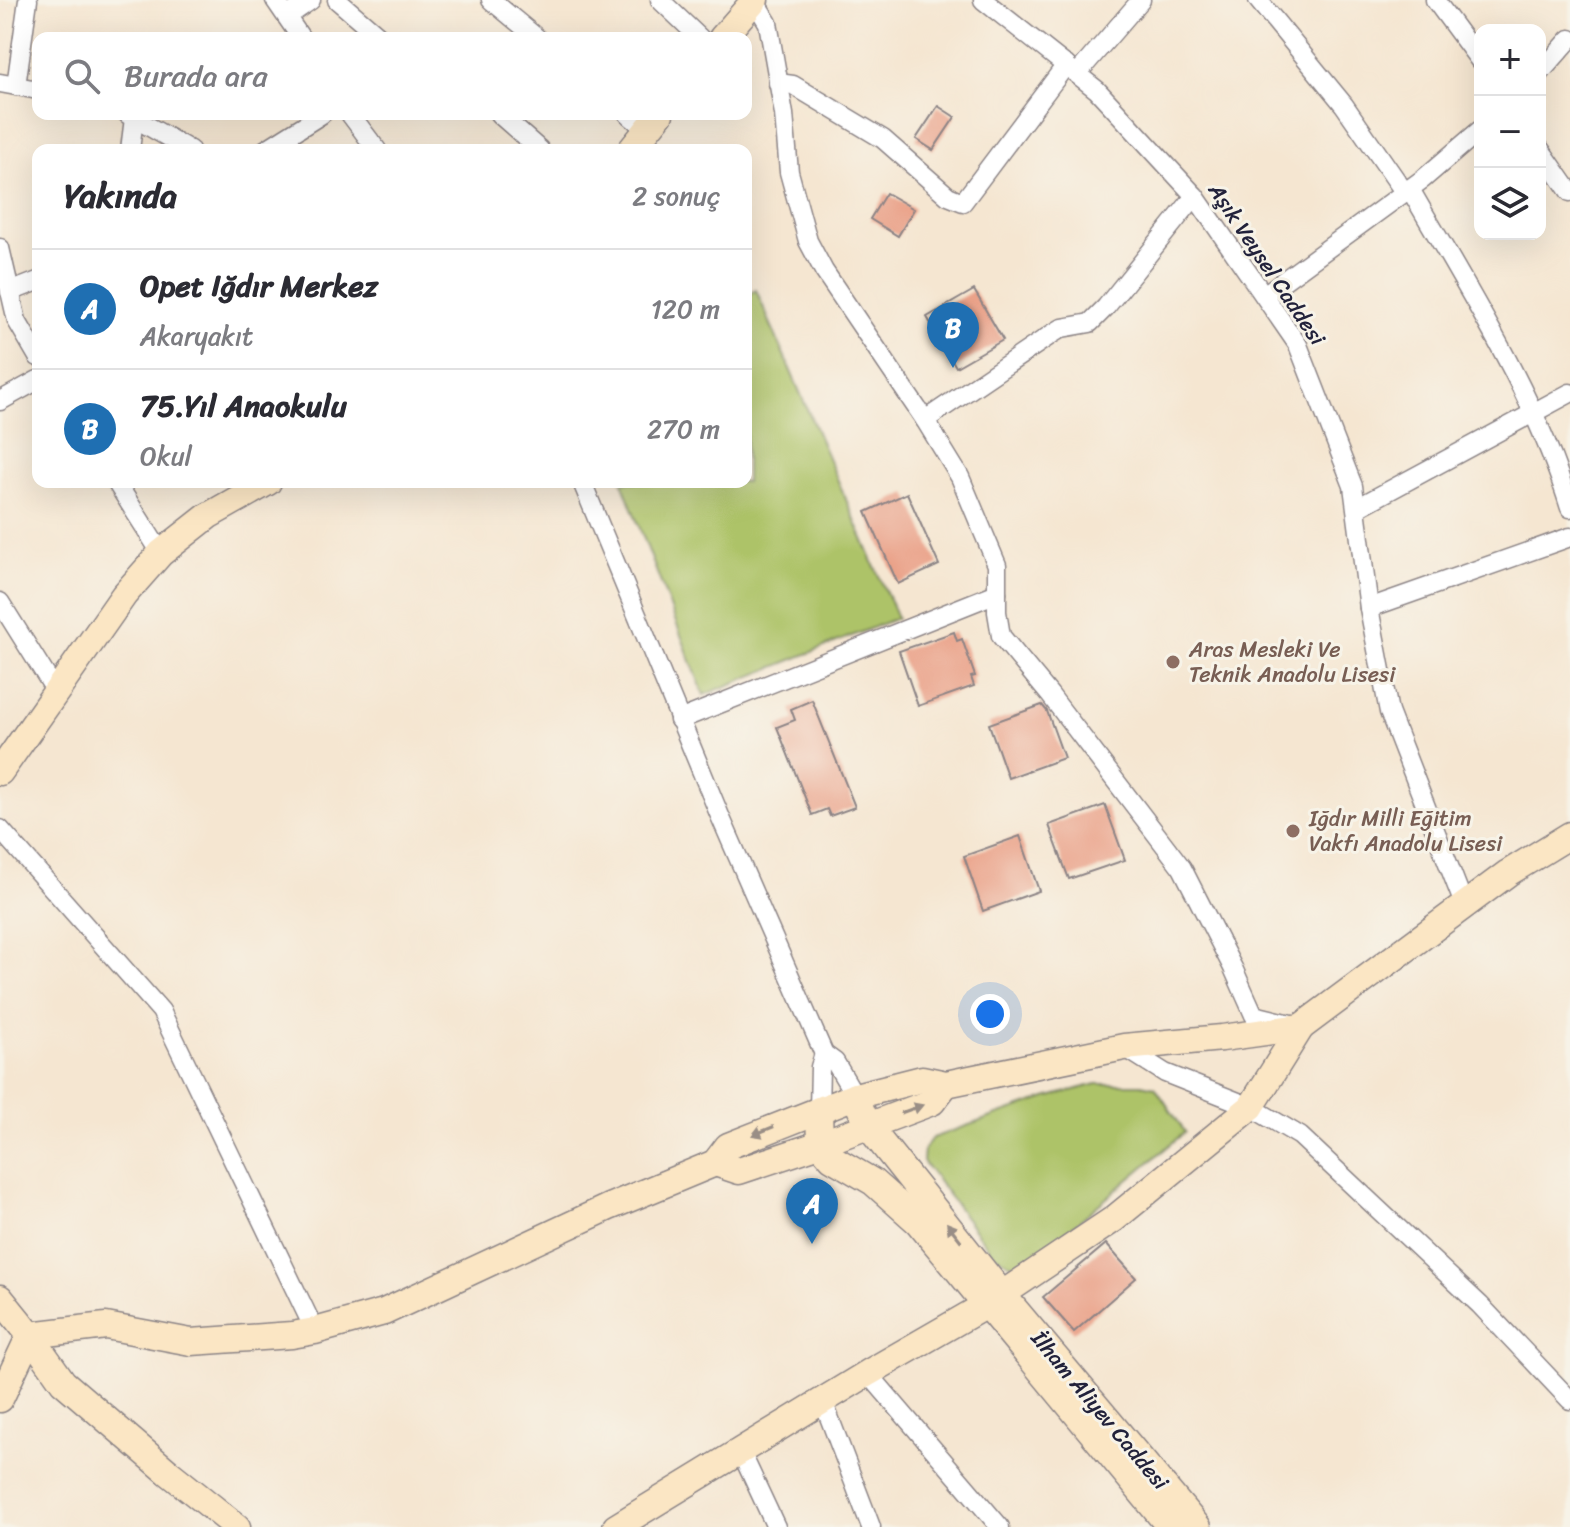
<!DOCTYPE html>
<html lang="tr">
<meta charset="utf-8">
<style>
body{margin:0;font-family:Sriracha,sans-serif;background:#f7f7f7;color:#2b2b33}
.controls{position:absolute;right:24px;top:24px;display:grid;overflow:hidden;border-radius:16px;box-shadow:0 8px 32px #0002}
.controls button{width:72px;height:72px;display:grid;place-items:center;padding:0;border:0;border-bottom:2px solid #e1e1e2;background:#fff;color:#2b2b33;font:40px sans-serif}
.you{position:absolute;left:990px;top:1014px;width:28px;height:28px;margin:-20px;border:6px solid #fff;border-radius:50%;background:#1a73e8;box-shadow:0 0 0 12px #1a73e833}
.badge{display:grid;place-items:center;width:52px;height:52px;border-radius:50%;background:#1f6fb2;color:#fff;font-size:26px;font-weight:700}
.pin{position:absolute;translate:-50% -66px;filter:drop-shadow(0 2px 4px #0008)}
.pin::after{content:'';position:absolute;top:42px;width:28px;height:24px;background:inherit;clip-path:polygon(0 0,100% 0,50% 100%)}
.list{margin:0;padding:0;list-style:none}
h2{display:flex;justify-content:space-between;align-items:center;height:104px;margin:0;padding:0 32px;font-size:34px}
h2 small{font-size:26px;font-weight:400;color:#7c7c81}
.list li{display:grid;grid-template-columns:52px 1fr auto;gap:24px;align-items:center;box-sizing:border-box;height:120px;padding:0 32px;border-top:2px solid #e1e1e2}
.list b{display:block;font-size:30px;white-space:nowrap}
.list p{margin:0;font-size:26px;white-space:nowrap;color:#7c7c81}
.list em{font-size:26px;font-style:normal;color:#7c7c81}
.icon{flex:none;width:44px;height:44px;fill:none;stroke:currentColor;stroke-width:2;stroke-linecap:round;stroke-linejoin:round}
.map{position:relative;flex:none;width:1570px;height:1527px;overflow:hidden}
.search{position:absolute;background:#fff;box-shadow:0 8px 32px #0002;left:32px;top:32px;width:720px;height:88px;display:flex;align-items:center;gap:20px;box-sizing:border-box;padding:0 28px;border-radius:16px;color:#7c7c81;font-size:30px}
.panel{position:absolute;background:#fff;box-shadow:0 8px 32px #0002;left:32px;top:144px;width:720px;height:344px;border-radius:16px}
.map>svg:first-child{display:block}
</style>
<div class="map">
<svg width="1570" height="1527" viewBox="0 0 1570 1527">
<rect width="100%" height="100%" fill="#f7f3e8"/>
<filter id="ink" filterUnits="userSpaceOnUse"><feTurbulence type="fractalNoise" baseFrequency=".0125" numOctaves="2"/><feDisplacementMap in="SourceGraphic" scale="16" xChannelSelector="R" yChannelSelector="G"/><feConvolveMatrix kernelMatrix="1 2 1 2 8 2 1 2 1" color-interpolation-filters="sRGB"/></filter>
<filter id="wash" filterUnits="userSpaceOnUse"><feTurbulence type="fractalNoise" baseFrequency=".006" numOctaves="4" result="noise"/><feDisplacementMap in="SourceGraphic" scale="32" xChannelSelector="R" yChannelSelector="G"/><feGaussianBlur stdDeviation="1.8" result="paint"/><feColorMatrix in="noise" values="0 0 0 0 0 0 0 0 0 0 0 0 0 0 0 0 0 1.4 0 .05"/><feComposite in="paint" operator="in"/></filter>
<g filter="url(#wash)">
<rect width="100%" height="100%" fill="#f5e6d1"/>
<g fill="#adc367" stroke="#687251" stroke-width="2">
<path d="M756 290 897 618 704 695 622 482H746V295Z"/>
<path d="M1096 1084H1141L1155 1087 1185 1132 1021 1270 992 1253 923 1161 924 1149 932 1138 1046 1098Z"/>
</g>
<g id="blocks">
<g fill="#eaa289">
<path d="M938 106 955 117 933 150 916 139Z"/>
<path d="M886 193 914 209 898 236 870 219Z"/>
<path d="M974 290 1003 340 956 367 927 317Z"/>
<path d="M907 493 939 565 898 584 866 512Z"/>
<path d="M954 632 957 641 962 639 975 676 971 677 974 686 918 706 899 651Z"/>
<path d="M812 700 855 807 830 816 827 809 812 815 777 727 795 720 791 709Z"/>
<path d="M1042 705 1047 711 1064 758 1008 778 989 724Z"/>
<path d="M1105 805 1125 860 1069 879 1049 825Z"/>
<path d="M1020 836 1039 891 983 911 964 856Z"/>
<path d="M1106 1244 1136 1278 1074 1332 1043 1297Z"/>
</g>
</g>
</g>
<g filter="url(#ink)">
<use href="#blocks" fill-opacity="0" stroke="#8c8486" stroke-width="2"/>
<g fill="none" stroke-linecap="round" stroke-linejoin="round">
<g stroke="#8c8486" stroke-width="21">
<g id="street">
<path d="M275 0 301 38"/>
<path d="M337 0 381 38"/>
<path d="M491 0 537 38"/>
<path d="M660 0 700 38"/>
<path d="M754 0 768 23 784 114 789 172 808 241 824 271 925 420 960 477 997 565V612L1001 636 1050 695 1182 868 1233 968 1254 1015 1291 1024"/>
<path d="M983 0 1097 90 1195 196 1298 345 1353 486 1369 608 1389 712 1465 907"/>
<path d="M1258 0 1344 105 1405 193"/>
<path d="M1435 0 1480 61"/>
<path d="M288 16 311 0"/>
<path d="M1540 73 1570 39"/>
<path d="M1077 74 1141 0"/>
<path d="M0 83 38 90"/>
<path d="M778 83 793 85 883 139 948 196 963 202 1066 65"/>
<path d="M16 86 28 0"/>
<path d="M127 114 190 150"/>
<path d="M350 114 377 150"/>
<path d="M499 114 540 150"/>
<path d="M628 114 647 130"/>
<path d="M1540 149 1570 192"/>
<path d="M130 150 134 118"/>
<path d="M265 150 322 114"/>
<path d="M1410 189C1469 292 1535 394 1570 508"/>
<path d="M0 248 17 321 38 357"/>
<path d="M10 292 38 281"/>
<path d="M1264 295 1423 179 1480 130"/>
<path d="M0 401 38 380"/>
<path d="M925 420 1052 334 1062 328 1090 323 1106 307 1195 196"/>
<path d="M116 482 161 553"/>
<path d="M582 482 720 816 824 1054 835 1062 855 1096"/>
<path d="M1357 508 1570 393"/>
<path d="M0 602 55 690"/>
<path d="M1369 608 1570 537"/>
<path d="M679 720 997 593"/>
<path d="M0 829 161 1011 315 1331"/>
<path d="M1124 1047 1165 1073 1251 1107 1300 1136 1480 1305 1570 1400"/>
<path d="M819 1110 820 1067 824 1054"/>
<path d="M868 1373 1000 1527"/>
<path d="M823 1401 871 1527"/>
<path d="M741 1452 776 1527"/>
</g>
</g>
<g stroke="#8c8486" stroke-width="29">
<g id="secondary">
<path d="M722 38 755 0"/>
<path d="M631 150 660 114"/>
<path d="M0 772 124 595 161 553 208 516 268 482"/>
<path d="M855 1096 868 1126 1002 1294 1198 1527"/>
<path d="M819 1110 820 1144 832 1158 873 1182 918 1222 1170 1527"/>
<path d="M715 1163 739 1171 820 1144 932 1102 946 1084"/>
<path d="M0 1298 30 1335 63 1382 168 1472 237 1527"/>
<path d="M0 1399 30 1335 106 1326 191 1342 292 1335 315 1331 384 1312 609 1207 715 1163 728 1146 855 1096 922 1079 946 1084 1124 1047 1222 1038 1301 1027 1508 873 1570 835"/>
<path d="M616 1527 868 1373 986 1305 1114 1219 1251 1107 1301 1027"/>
</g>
</g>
<use href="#street" stroke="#fff" stroke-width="18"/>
<use href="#secondary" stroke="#fbe6c4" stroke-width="26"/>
</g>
<defs><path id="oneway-solid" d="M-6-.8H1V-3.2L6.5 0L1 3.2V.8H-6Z" transform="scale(2)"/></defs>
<g fill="#998e86">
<use href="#oneway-solid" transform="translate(912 1109) rotate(-20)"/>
<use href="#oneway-solid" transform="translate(763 1131) rotate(158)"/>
<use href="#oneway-solid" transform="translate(954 1232) rotate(-128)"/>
</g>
</g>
<g fill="#8d6e63" stroke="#f7f3e8" stroke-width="3">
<circle cx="1173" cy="662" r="8"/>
<circle cx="1293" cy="831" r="8"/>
</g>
<g text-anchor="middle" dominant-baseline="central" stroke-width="6" stroke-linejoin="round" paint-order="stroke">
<g font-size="22" fill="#22223b" stroke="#f7f3e8">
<text transform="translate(1267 264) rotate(56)">Aşık Veysel Caddesi</text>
<text transform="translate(1100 1410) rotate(50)">İlham Aliyev Caddesi</text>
</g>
<g font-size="22" fill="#785e54" stroke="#f7f3e8" text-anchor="start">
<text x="1189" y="649">Aras Mesleki Ve<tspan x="1189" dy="25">Teknik Anadolu Lisesi</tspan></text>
<text x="1309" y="818">Iğdır Milli Eğitim<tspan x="1309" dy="25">Vakfı Anadolu Lisesi</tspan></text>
</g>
</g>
</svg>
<div class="controls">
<button>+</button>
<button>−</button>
<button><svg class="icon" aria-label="layers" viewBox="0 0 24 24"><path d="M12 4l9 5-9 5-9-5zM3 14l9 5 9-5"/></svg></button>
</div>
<div class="you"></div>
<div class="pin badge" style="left:812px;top:1244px">A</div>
<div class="pin badge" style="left:953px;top:368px">B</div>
<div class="search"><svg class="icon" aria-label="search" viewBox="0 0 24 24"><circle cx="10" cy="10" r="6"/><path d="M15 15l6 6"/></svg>Burada ara</div>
<section class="panel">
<h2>Yakında<small>2 sonuç</small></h2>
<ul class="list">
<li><span class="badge">A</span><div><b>Opet Iğdır Merkez</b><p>Akaryakıt</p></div><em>120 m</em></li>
<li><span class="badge">B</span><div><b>75.Yıl Anaokulu</b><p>Okul</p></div><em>270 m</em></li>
</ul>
</section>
</div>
